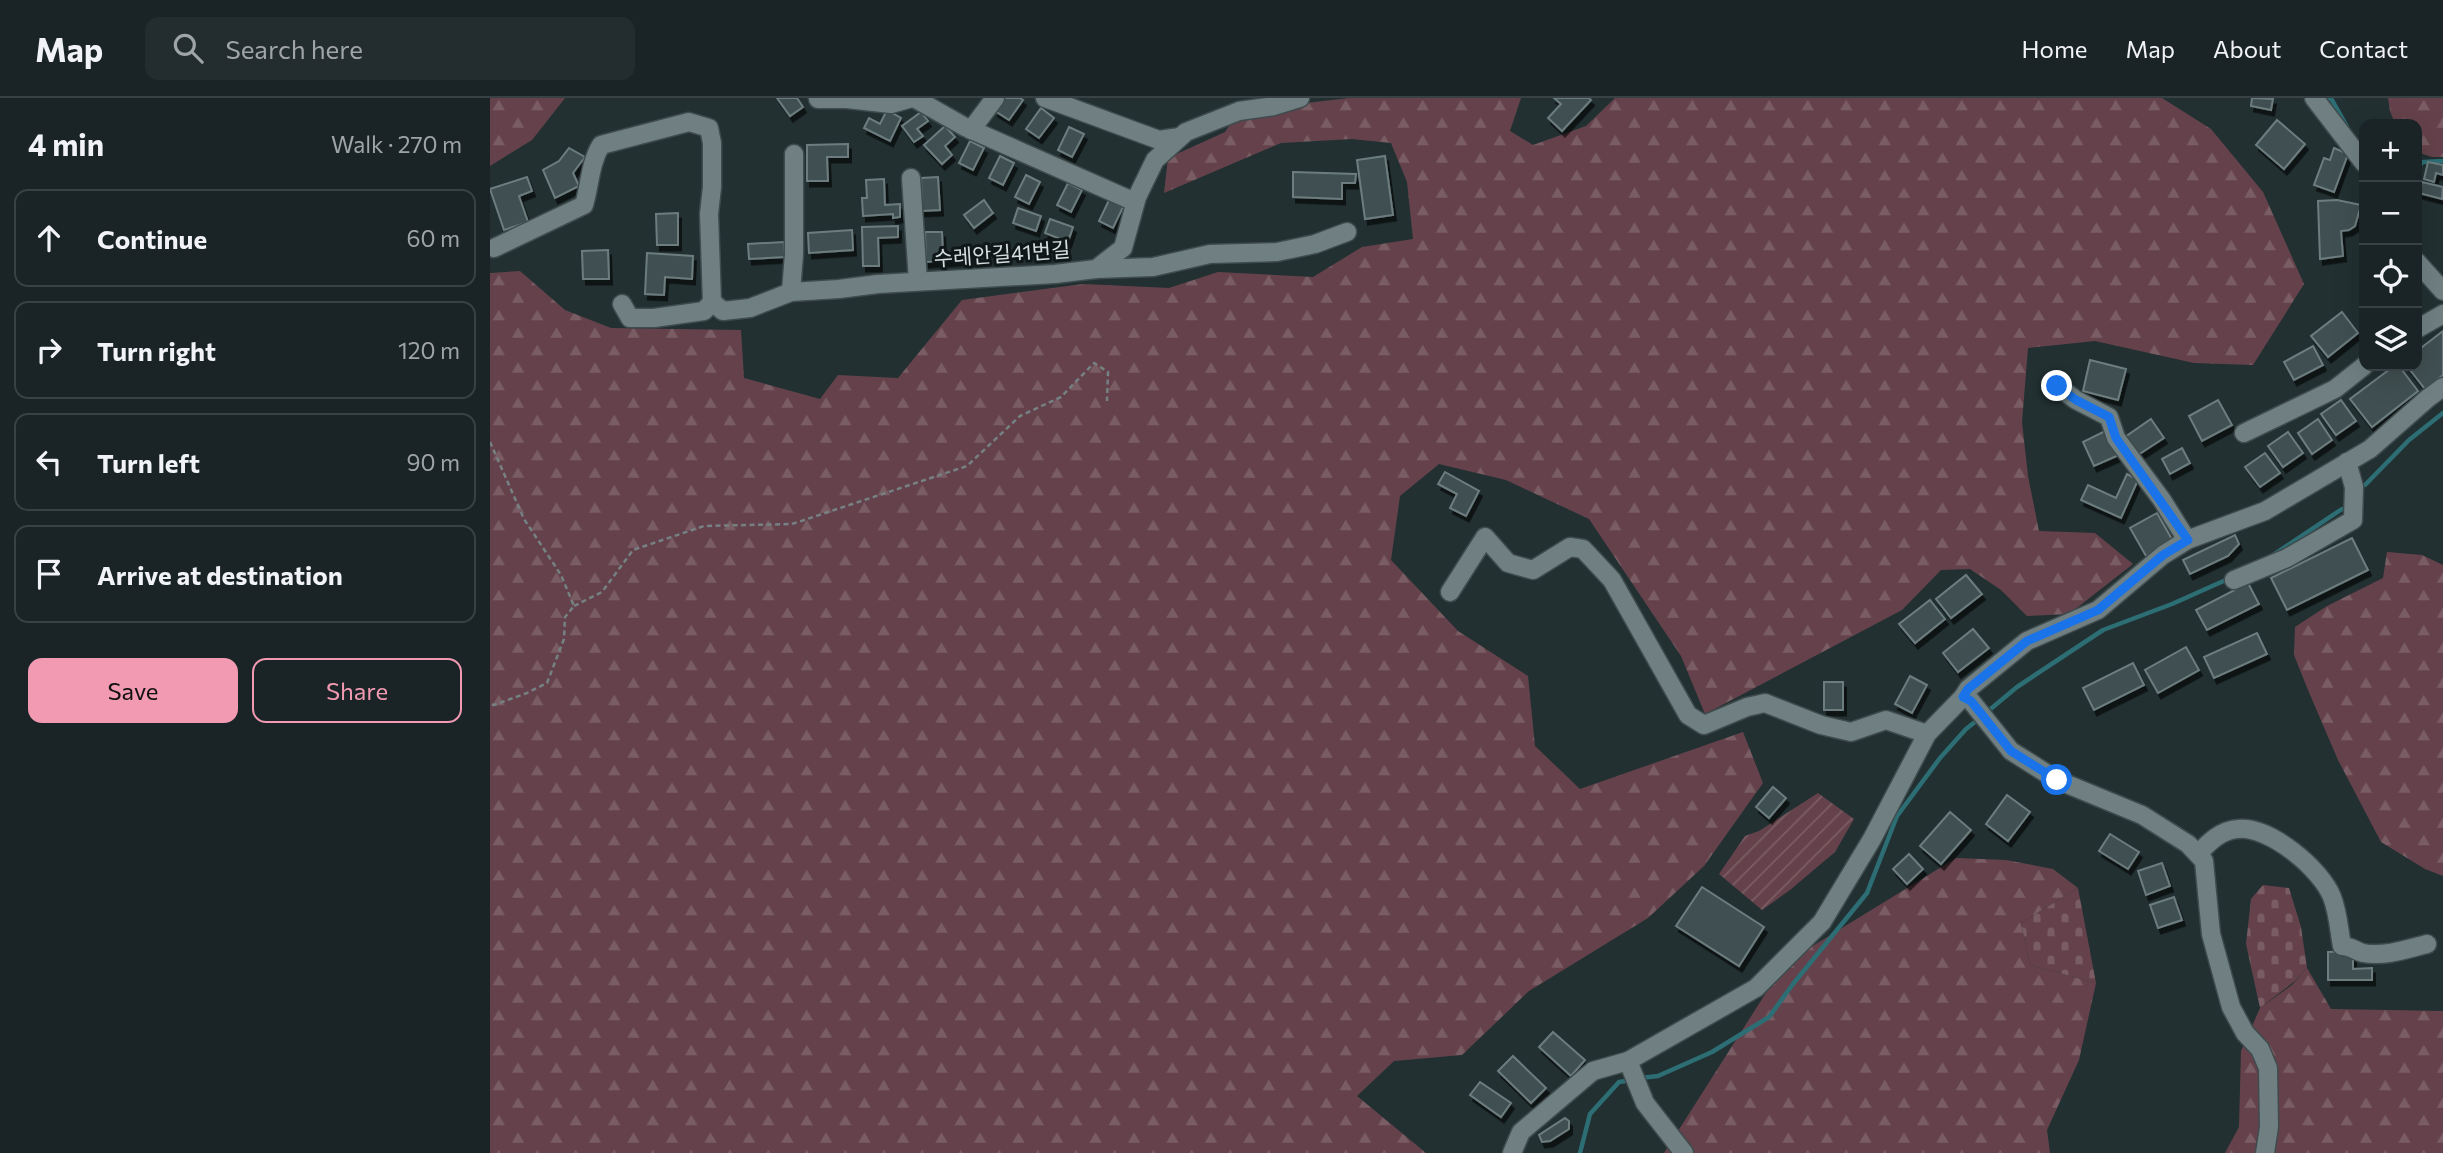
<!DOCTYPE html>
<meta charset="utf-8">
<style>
body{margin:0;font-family:Commissioner,"Noto Sans KR",sans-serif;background:#232c2e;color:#f1f3f6}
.controls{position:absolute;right:21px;top:21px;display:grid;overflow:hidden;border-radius:14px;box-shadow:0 7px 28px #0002}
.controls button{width:63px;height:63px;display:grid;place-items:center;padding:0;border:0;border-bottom:2px solid #384143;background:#1a2426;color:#f1f3f6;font:35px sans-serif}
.stop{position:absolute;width:21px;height:21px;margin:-16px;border:5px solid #1a73e8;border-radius:50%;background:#fff}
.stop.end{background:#1a73e8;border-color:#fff;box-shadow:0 2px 7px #0008}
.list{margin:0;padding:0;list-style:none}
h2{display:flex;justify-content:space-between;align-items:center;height:91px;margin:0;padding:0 28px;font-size:30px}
h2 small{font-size:23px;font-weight:400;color:#9fa4a7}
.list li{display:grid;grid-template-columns:46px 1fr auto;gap:21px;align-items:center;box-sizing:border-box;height:98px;margin:0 14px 14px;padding:0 14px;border:2px solid #384143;border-radius:14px}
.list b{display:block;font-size:26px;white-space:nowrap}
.list em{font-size:23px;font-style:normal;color:#9fa4a7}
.actions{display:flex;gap:14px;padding:21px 28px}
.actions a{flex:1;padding:16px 0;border:2px solid #f19ab2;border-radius:14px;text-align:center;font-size:24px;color:#f19ab2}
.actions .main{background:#f19ab2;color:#111}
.icon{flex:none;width:38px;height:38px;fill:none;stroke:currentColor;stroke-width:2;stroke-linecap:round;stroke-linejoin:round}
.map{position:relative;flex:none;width:1953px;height:1055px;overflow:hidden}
header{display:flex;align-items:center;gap:42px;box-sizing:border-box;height:98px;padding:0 35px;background:#1a2426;border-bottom:2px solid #384143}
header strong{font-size:33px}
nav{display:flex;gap:38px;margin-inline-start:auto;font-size:24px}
.search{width:490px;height:63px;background:#232c2e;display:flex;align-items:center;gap:18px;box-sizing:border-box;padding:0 24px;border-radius:14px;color:#9fa4a7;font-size:26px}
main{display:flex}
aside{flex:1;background:#1a2426}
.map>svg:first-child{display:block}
</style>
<header>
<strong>Map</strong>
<div class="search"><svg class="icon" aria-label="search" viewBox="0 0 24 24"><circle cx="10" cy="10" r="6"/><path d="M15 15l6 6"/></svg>Search here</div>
<nav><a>Home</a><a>Map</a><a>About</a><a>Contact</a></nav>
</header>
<main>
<aside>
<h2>4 min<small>Walk · 270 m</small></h2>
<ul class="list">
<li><svg class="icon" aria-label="ahead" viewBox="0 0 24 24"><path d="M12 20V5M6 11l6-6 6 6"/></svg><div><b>Continue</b></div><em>60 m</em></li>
<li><svg class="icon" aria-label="right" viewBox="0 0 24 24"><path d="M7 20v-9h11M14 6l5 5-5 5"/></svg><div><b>Turn right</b></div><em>120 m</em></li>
<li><svg class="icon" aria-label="left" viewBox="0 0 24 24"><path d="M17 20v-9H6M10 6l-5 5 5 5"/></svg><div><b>Turn left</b></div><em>90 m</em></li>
<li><svg class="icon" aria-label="arrive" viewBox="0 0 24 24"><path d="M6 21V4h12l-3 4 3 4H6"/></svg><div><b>Arrive at destination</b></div></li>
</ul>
<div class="actions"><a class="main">Save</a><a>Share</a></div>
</aside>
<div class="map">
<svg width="1953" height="1055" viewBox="0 0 1953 1055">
<defs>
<pattern id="forest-firs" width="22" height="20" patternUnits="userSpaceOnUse" patternTransform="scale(1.75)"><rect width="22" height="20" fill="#65424b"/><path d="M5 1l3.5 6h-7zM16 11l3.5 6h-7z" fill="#7a5d64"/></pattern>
<pattern id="cemetery-stones" width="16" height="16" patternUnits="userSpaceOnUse" patternTransform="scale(1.75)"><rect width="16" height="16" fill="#65424b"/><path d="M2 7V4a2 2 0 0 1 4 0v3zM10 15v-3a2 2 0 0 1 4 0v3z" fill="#7a5d64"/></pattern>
<pattern id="garden-furrows" width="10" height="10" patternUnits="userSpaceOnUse" patternTransform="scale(1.75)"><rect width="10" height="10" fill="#65424b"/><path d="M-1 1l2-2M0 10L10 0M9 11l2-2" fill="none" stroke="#7a5d64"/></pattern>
<filter id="shadow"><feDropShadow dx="3" dy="5.5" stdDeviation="0" flood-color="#0009"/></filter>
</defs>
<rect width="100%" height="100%" fill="#223032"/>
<g fill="url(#forest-firs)">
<path d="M0 0H75L42 42 0 68Z"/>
<path d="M859 0H1031L1020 33 1043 47 1096 28 1125 0H1672L1721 31 1773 94 1814 186 1763 267 1704 265 1605 243 1538 250 1532 324 1538 378 1549 433 1605 435 1643 466 1579 516 1537 518 1511 492 1480 471 1451 472 1412 512 1215 616 1191 558 1099 421 1016 382 949 366 910 398 901 462 968 533 1038 578 1045 648 1090 691 1253 634 1273 685 1214 768 1158 820 1039 893 972 957 904 963 867 998 936 1055H0V175L30 173 75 212 121 230 251 232 254 280 330 301 348 277 408 280 472 202 593 186 679 190 728 174 823 179 872 149 923 141 917 84 901 45 862 41 791 45 674 95 678 60 735 34 749 13Z"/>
<path d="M1898 0H1953V59H1942L1927 54V26H1905L1900 13Z"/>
<path d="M1897 454 1932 457 1953 467V778L1935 771 1891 744 1848 662 1818 592 1804 557 1805 529 1837 508 1893 480Z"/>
<path d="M1466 760 1516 762 1563 771 1588 790 1531 825 1540 867 1606 885 1589 962 1557 1032 1560 1055H1174L1295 865Z"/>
<path d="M1817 870 1841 911 1953 913V1055H1735L1749 1029 1751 953 1770 910 1802 887Z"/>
</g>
<g fill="url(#cemetery-stones)">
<path d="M1773 787 1799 790 1811 829 1817 870 1805 883 1770 910 1756 846 1761 801Z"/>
<path d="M1588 790 1606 885 1540 867 1531 825Z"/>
</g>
<path fill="url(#garden-furrows)" d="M1328 695 1364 721 1345 754 1300 792 1272 812 1229 776 1255 738 1269 733Z"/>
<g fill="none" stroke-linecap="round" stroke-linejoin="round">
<g stroke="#2d6e75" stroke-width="4.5">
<path d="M1839 0 1842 2 1860 34"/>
<path d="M1865 42 1874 48"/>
<path d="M1927 70 1933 64 1953 63"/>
<path d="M1875 387 1919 342 1953 315"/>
<path d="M1780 459 1852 411"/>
<path d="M1497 614 1527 589 1613 532 1682 506 1738 481"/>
<path d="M1151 980 1168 978 1222 954 1279 919 1303 886 1377 795 1407 718 1450 660 1476 631 1490 620"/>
<path d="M1090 1055 1100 1016 1129 984 1143 982"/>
</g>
</g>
<g fill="#3f4f51" stroke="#6d7d7f" stroke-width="2" filter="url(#shadow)">
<path d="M287 0H307L313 9 300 18Z"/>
<path d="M515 0H530L533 2 519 22 505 13Z"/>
<path d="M1064 0H1099L1101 2 1072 33 1058 20 1071 6Z"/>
<path d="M1762 0 1783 1 1781 12 1761 8Z"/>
<path d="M551 10 564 20 549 40 536 31Z"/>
<path d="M397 12 411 20 400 43 374 30 379 20 390 26Z"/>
<path d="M431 14 438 23 427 31 433 38 424 44 412 28Z"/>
<path d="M1787 22 1815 46 1794 71 1766 47Z"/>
<path d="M455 28 465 39 455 48 462 57 452 66 434 47Z"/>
<path d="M579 29 594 36 582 59 568 52Z"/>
<path d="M480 43 494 50 483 72 469 65Z"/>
<path d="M358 46V59H337L338 83H317V47Z"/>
<path d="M79 50 95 59 83 75 89 88 65 100 53 72 69 63Z"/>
<path d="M1844 50 1858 56 1844 94 1824 87 1834 60 1840 62Z"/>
<path d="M510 58 524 65 513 87 499 80Z"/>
<path d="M895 58 903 117 875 121 867 62Z"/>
<path d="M1938 64 1953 67V77L1946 75 1944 84 1934 81Z"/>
<path d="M803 74 866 76 865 85H852V101L803 99Z"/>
<path d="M536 77 550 84 539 106 525 99Z"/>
<path d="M37 79 42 93 29 98 38 124 14 132 0 91Z"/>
<path d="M448 79 450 112 432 113 431 80Z"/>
<path d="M394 81 395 107 410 106V119L403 120V116L373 118 372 100H377L376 82Z"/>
<path d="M1932 84 1953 89 1952 101 1929 95Z"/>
<path d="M578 85 592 92 581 114 567 107Z"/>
<path d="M620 100 634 107 623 130 609 123Z"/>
<path d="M494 102 503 115 484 130 474 117Z"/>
<path d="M1847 102 1871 107 1865 128 1859 132 1851 133 1853 158 1830 161 1828 103Z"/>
<path d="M528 110 551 118 546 133 523 125Z"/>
<path d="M188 115V147H167L166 116Z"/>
<path d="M560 121 583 129 578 144 555 135Z"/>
<path d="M408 128V139L388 140 389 168H373L372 129Z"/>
<path d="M362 132 363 152 319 155 318 135Z"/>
<path d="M435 134H452L453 156 468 155V162L436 164Z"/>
<path d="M294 144 295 159 259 161 258 146Z"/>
<path d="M118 152 119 181H93L92 153Z"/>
<path d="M157 155 203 158 202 181 175 179 174 197 155 196Z"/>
<path d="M1852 214 1868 235 1838 259 1821 238Z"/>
<path d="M1953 233V277L1935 291 1917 268H1927V253Z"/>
<path d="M1823 248 1833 267 1804 282 1794 264Z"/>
<path d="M1600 262 1636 271 1628 302 1593 293Z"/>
<path d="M1904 268H1909L1928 293 1882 329 1860 301Z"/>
<path d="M1728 302 1742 327 1712 343 1699 318Z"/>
<path d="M1851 302 1866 323 1846 337 1831 316Z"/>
<path d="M1661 321 1674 340 1648 357 1635 339Z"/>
<path d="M1828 321 1842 342 1822 356 1808 335Z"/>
<path d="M1617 332 1629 357 1604 368 1593 344Z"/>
<path d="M1798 334 1813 355 1793 369 1778 348Z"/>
<path d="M1692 350 1700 365 1680 376 1672 361Z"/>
<path d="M1775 355 1790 375 1770 389 1755 369Z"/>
<path d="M955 374 989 393 976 418 960 410 967 396 948 386Z"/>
<path d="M1637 376 1648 382 1631 420 1591 402 1598 387 1626 400Z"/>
<path d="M1667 415 1683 443 1656 458 1640 430Z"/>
<path d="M1745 437 1749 446 1738 458 1700 476 1693 462Z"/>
<path d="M1862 440 1878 472 1797 512 1781 480Z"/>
<path d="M1476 477 1492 496 1461 520 1446 501Z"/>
<path d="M1758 485 1769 506 1717 532 1706 512Z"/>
<path d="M1440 502 1455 521 1425 545 1409 526Z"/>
<path d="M1483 531 1499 550 1468 574 1453 555Z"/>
<path d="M1767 535 1777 556 1724 580 1714 559Z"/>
<path d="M1696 549 1709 572 1668 595 1655 572Z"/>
<path d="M1643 565 1654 587 1604 612 1593 590Z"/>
<path d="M1420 578 1437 587 1422 615 1405 606Z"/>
<rect x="1334" y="584" width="19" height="28"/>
<path d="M1283 689 1296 700 1279 720 1266 709Z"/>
<path d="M1517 697 1540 714 1518 743 1496 726Z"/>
<path d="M1460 714 1481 732 1451 766 1430 748Z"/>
<path d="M1620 736 1649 754 1638 771 1609 753Z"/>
<path d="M1419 756 1433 771 1417 786 1403 771Z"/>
<path d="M1672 765 1680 788 1656 797 1648 773Z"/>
<path d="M1212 789 1274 829 1249 868 1186 828Z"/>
<path d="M1684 799 1692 822 1668 830 1660 807Z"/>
<path d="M1863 853V871L1882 870V882H1838V854Z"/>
<path d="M1063 934 1095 962 1081 978 1049 949Z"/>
<path d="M1023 958 1056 990 1041 1005 1008 973Z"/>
<path d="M990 984 1021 1005 1011 1019 980 997Z"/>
<path d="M1075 1020 1079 1023V1031L1060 1043 1052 1044 1049 1037Z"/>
</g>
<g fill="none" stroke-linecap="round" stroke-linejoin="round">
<g stroke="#3f4b4d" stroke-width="21">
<g id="minor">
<path d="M424 0 475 29 645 104"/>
<path d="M555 0 669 42 690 39"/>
<path d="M1824 0 1874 65"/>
<path d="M328 1H357L401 6 422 0"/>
<path d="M481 32 505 0"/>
<path d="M421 80 428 183"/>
<path d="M4 150 94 107C100 87 100 65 111 47L199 24 219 30 222 45V89L219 116 222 204"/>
<path d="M1927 164 1953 193"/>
<path d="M606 171 663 169 720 156 787 154 825 146 857 134"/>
<path d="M301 194 304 156V56"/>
<path d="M132 206 140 220H164L214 213 222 204 233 213 260 210 301 194 349 191 388 186 565 176 606 171 633 150 647 99 665 62 696 34 749 13 784 8 810 0"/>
<path d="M1927 231 1953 216"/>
<path d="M1567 288 1586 302 1619 319 1626 340 1672 402 1697 442"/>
<path d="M1754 335 1845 291 1874 268"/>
<path d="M1744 482 1797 460 1863 422 1864 389 1857 364"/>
<path d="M960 494 995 439 1018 465 1043 472 1080 449 1093 451 1122 482 1198 617 1214 627 1257 609 1275 605 1331 627 1361 634 1396 622 1437 636"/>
<path d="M1473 599 1481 603 1521 653 1567 682 1652 717 1698 746 1714 763 1721 836 1741 909 1755 935 1770 951 1778 970 1779 1029 1775 1055"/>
<path d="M1708 756C1719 744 1731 732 1748 731 1780 728 1831 771 1842 799 1848 814 1849 832 1852 848 1861 848 1865 853 1873 855 1895 859 1917 851 1937 846"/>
<path d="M1138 963 1155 1005 1194 1055"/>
<path d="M1022 1055 1031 1034 1103 973 1138 963 1266 890 1332 824 1382 741 1437 636 1473 599 1478 591 1537 543 1608 512 1673 457 1697 442 1775 413 1880 351 1938 300 1953 289"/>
</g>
</g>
<g stroke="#758182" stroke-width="2.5" stroke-dasharray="5 3.5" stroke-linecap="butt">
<path d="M0 344 34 421 71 477 84 508 75 519 74 541 57 585 37 595 4 607 0 606"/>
<path d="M84 508 112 494 143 452 214 428 302 426 477 368 530 318 571 299 604 265 618 274 617 303"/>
</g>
<use href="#minor" stroke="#708082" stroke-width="18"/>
</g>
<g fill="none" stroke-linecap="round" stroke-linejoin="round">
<path stroke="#1a73e8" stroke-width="9" d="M1567 288 1586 302 1619 319 1626 340 1698 442 1673 457 1608 512 1537 543 1478 591 1473 599 1481 603 1521 653 1567 682"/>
</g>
<g text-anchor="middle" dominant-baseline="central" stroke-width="6" stroke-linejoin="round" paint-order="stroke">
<g font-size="21" fill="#d5dedf" stroke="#101718">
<text transform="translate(512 155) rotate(-4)">수레안길41번길</text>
</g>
</g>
</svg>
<div class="controls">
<button>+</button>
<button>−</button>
<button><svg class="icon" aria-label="locate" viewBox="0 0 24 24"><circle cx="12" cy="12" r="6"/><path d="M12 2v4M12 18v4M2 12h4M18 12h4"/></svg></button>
<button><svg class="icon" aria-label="layers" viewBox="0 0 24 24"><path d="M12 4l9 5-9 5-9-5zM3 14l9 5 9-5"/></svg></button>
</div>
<div class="stop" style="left:1567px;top:682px"></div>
<div class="stop end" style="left:1567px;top:288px"></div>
</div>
</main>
